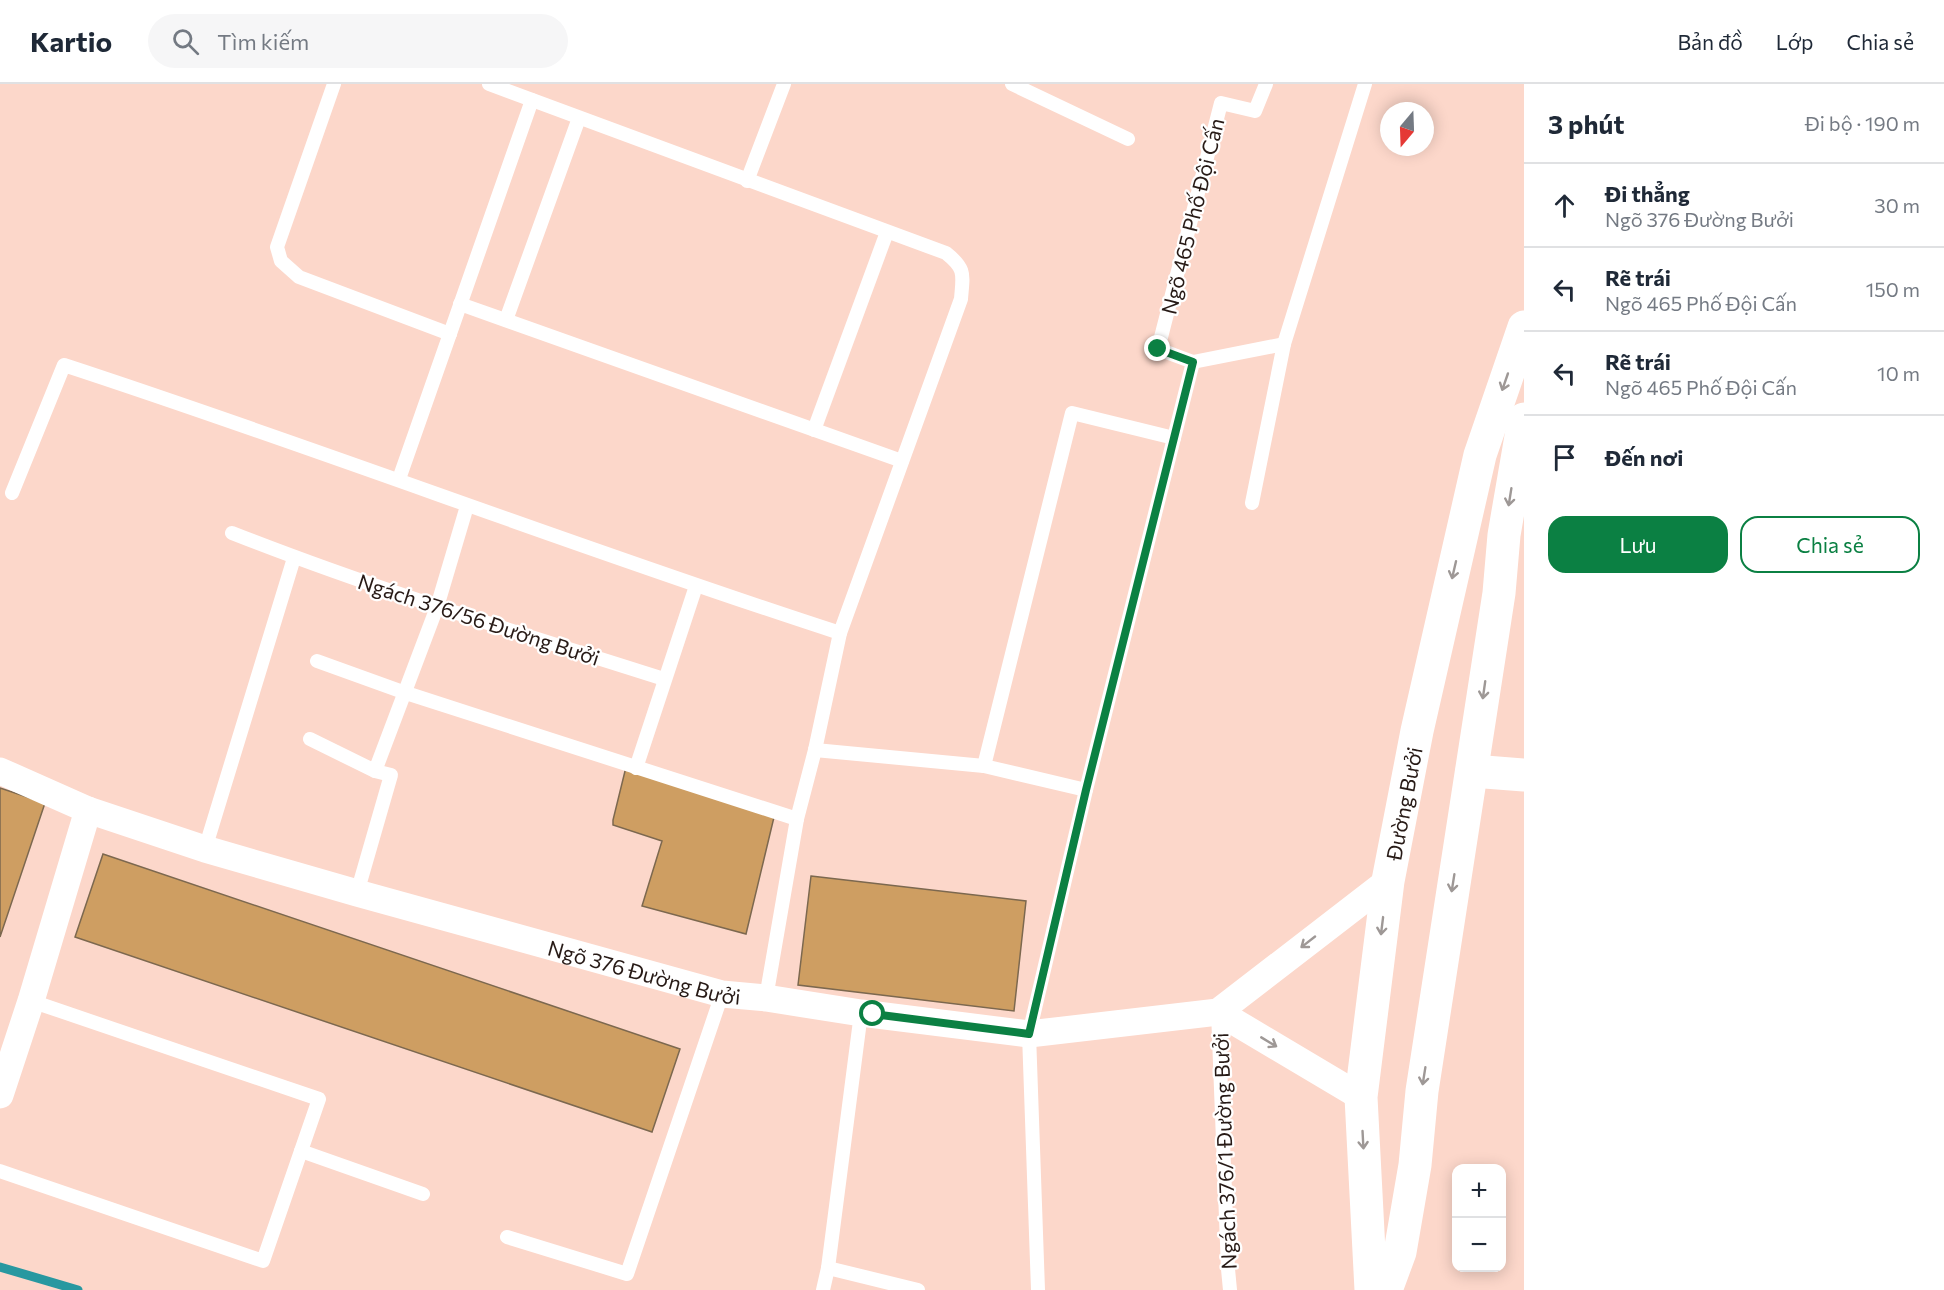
<!DOCTYPE html>
<html lang="vi">
<meta charset="utf-8">
<style>
body{margin:0;font-family:Commissioner,sans-serif;background:#f6f6f7;color:#1f2937}
.controls{position:absolute;right:18px;bottom:18px;display:grid;overflow:hidden;border-radius:12px;box-shadow:0 3px 15px #0003}
.controls button{width:54px;height:54px;display:grid;place-items:center;padding:0;border:0;border-bottom:2px solid #e0e1e3;background:#fff;color:#1f2937;font:30px sans-serif}
.compass{position:absolute;left:1380px;top:18px;width:54px;height:54px;border-radius:50%;background:#fff;box-shadow:0 3px 15px #0003;rotate:199deg}
.stop{position:absolute;width:18px;height:18px;margin:-14px;border:4px solid #0b8043;border-radius:50%;background:#fff}
.stop.end{background:#0b8043;border-color:#fff;box-shadow:0 2px 6px #0008}
.list{margin:0;padding:0;list-style:none}
h2{display:flex;justify-content:space-between;align-items:center;height:78px;margin:0;padding:0 24px;font-size:26px}
h2 small{font-size:20px;font-weight:400;color:#747a83}
.list li{display:grid;grid-template-columns:39px 1fr auto;gap:18px;align-items:center;box-sizing:border-box;height:84px;padding:0 24px;border-top:2px solid #e0e1e3}
.list b{display:block;font-size:22px;white-space:nowrap}
.list p{margin:0;font-size:20px;white-space:nowrap;color:#747a83}
.list em{font-size:20px;font-style:normal;color:#747a83}
.actions{display:flex;gap:12px;padding:18px 24px}
.actions a{flex:1;padding:14px 0;border:2px solid #0b8043;border-radius:18px;text-align:center;font-size:21px;color:#0b8043}
.actions .main{background:#0b8043;color:#fff}
.icon{flex:none;width:33px;height:33px;fill:none;stroke:currentColor;stroke-width:2;stroke-linecap:round;stroke-linejoin:round}
.map{position:relative;flex:none;width:1524px;height:1206px;overflow:hidden}
header{display:flex;align-items:center;gap:36px;box-sizing:border-box;height:84px;padding:0 30px;background:#fff;border-bottom:2px solid #e0e1e3}
header strong{font-size:28px}
nav{display:flex;gap:33px;margin-inline-start:auto;font-size:21px}
.search{width:420px;height:54px;background:#f6f6f7;display:flex;align-items:center;gap:15px;box-sizing:border-box;padding:0 21px;border-radius:33px;color:#747a83;font-size:22px}
main{display:flex}
aside{flex:1;background:#fff}
.map>svg:first-child{display:block}
</style>
<header>
<strong>Kartio</strong>
<div class="search"><svg class="icon" aria-label="search" viewBox="0 0 24 24"><circle cx="10" cy="10" r="6"/><path d="M15 15l6 6"/></svg>Tìm kiếm</div>
<nav><a>Bản đồ</a><a>Lớp</a><a>Chia sẻ</a></nav>
</header>
<main>
<div class="map">
<svg width="1524" height="1206" viewBox="0 0 1524 1206">
<rect width="100%" height="100%" fill="#fcd7ca"/>
<g fill="none" stroke-linecap="round" stroke-linejoin="round">
<path stroke="#2898a0" stroke-width="9" d="M0 1183 78 1206"/>
</g>
<g fill="#ce9e62" stroke="#7c684f" stroke-width="1.5">
<path d="M626 683 775 729 746 850 642 822 662 757 613 741V736Z"/>
<path d="M0 704 45 719 0 853Z"/>
<path d="M103 770 680 965 652 1048 75 853Z"/>
<path d="M811 792 1026 817 1014 927 798 901Z"/>
</g>
<g fill="none" stroke-linecap="round" stroke-linejoin="round">
<g stroke="#fff" stroke-width="14">
<path d="M334 0 277 163 281 177 299 193 450 250"/>
<path d="M489 0 946 169C966 185 963 190 961 215L840 549"/>
<path d="M1012 0 1128 55"/>
<path d="M747 97 784 0"/>
<path d="M460 220 902 377"/>
<path d="M506 236 579 34"/>
<path d="M1193 278 1284 260"/>
<path d="M814 346 887 148"/>
<path d="M399 395 532 16"/>
<path d="M12 409 64 281C324 366 580 465 840 549L815 666 797 735 766 914"/>
<path d="M1252 419 1284 260 1365 0"/>
<path d="M232 449C374 505 519 549 664 595"/>
<path d="M317 577 403 608 797 735"/>
<path d="M310 655 375 687 437 523 467 422"/>
<path d="M815 666 984 682 1072 329 1174 354"/>
<path d="M984 682 1086 706"/>
<path d="M636 684 696 502"/>
<path d="M205 765 294 474"/>
<path d="M357 809 391 691 375 687"/>
<path d="M31 917 319 1015 301 1067 423 1110"/>
<path d="M1218 928 1228 1185 1230 1206"/>
<path d="M0 1087 263 1177 301 1067"/>
<path d="M507 1153 627 1190 722 910"/>
<path d="M828 1184 918 1206"/>
<path d="M823 1206 828 1184 861 929"/>
<path d="M1038 1206 1029 950 1086 706 1193 278 1158 265 1221 19 1255 27 1266 0"/>
</g>
<g stroke="#fff" stroke-width="27">
<path id="s1" d="M0 687 88 726 205 765 357 809 722 910 766 914 861 929 1029 950 1218 928 1388 797"/>
<path d="M1218 928 1361 1013"/>
<path d="M0 1011 31 917 88 726"/>
</g>
<g stroke="#fff" stroke-width="33">
<path d="M1472 687 1524 691"/>
<path id="s2" d="M1371 1206 1361 1013 1388 797 1417 647 1480 371 1524 243"/>
<path d="M1386 1206 1400 1168 1415 1081 1422 1007 1499 509 1504 451 1524 335"/>
</g>
</g>
<defs><path id="oneway-shaft" d="M-6 0H5M1.5-3L5.5 0L1.5 3" fill="none" stroke-width="1.6" stroke-linecap="round" stroke-linejoin="round" transform="scale(1.5)"/></defs>
<g stroke="#9e9896">
<use href="#oneway-shaft" transform="translate(1505 298) rotate(109)"/>
<use href="#oneway-shaft" transform="translate(1510 413) rotate(99)"/>
<use href="#oneway-shaft" transform="translate(1454 486) rotate(103)"/>
<use href="#oneway-shaft" transform="translate(1484 606) rotate(98)"/>
<use href="#oneway-shaft" transform="translate(1453 799) rotate(99)"/>
<use href="#oneway-shaft" transform="translate(1382 842) rotate(97)"/>
<use href="#oneway-shaft" transform="translate(1308 858) rotate(142)"/>
<use href="#oneway-shaft" transform="translate(1269 958) rotate(31)"/>
<use href="#oneway-shaft" transform="translate(1424 992) rotate(99)"/>
<use href="#oneway-shaft" transform="translate(1363 1056) rotate(87)"/>
</g>
<g fill="none" stroke-linecap="round" stroke-linejoin="round">
<path stroke="#0b8043" stroke-width="8" d="M873 930 1029 950 1086 706 1193 278 1158 265"/>
</g>
<g text-anchor="middle" dominant-baseline="central" stroke-width="4.5" stroke-linejoin="round" paint-order="stroke">
<g font-size="21" fill="#271a16" stroke="#fff">
<text transform="translate(1192 132) rotate(-76)">Ngõ 465 Phố Đội Cấn</text>
<text transform="translate(479 535) rotate(18)">Ngách 376/56 Đường Bưởi</text>
<text stroke="none"><textPath href="#s2" startOffset="490">Đường Bưởi</textPath></text>
<text stroke="none"><textPath href="#s1" startOffset="676">Ngõ 376 Đường Bưởi</textPath></text>
<text transform="translate(1224 1067) rotate(-92)">Ngách 376/1 Đường Bưởi</text>
</g>
</g>
</svg>
<div class="controls">
<button>+</button>
<button>−</button>
</div>
<svg class="compass" viewBox="-18 -18 36 36"><path d="M0-13l5 13h-10z" fill="#e53935"/><path d="M0 13l5-13h-10z" fill="#747a83"/></svg>
<div class="stop" style="left:873px;top:930px"></div>
<div class="stop end" style="left:1158px;top:265px"></div>
</div>
<aside>
<h2>3 phút<small>Đi bộ · 190 m</small></h2>
<ul class="list">
<li><svg class="icon" aria-label="ahead" viewBox="0 0 24 24"><path d="M12 20V5M6 11l6-6 6 6"/></svg><div><b>Đi thẳng</b><p>Ngõ 376 Đường Bưởi</p></div><em>30 m</em></li>
<li><svg class="icon" aria-label="left" viewBox="0 0 24 24"><path d="M17 20v-9H6M10 6l-5 5 5 5"/></svg><div><b>Rẽ trái</b><p>Ngõ 465 Phố Đội Cấn</p></div><em>150 m</em></li>
<li><svg class="icon" aria-label="left" viewBox="0 0 24 24"><path d="M17 20v-9H6M10 6l-5 5 5 5"/></svg><div><b>Rẽ trái</b><p>Ngõ 465 Phố Đội Cấn</p></div><em>10 m</em></li>
<li><svg class="icon" aria-label="arrive" viewBox="0 0 24 24"><path d="M6 21V4h12l-3 4 3 4H6"/></svg><div><b>Đến nơi</b></div></li>
</ul>
<div class="actions"><a class="main">Lưu</a><a>Chia sẻ</a></div>
</aside>
</main>
